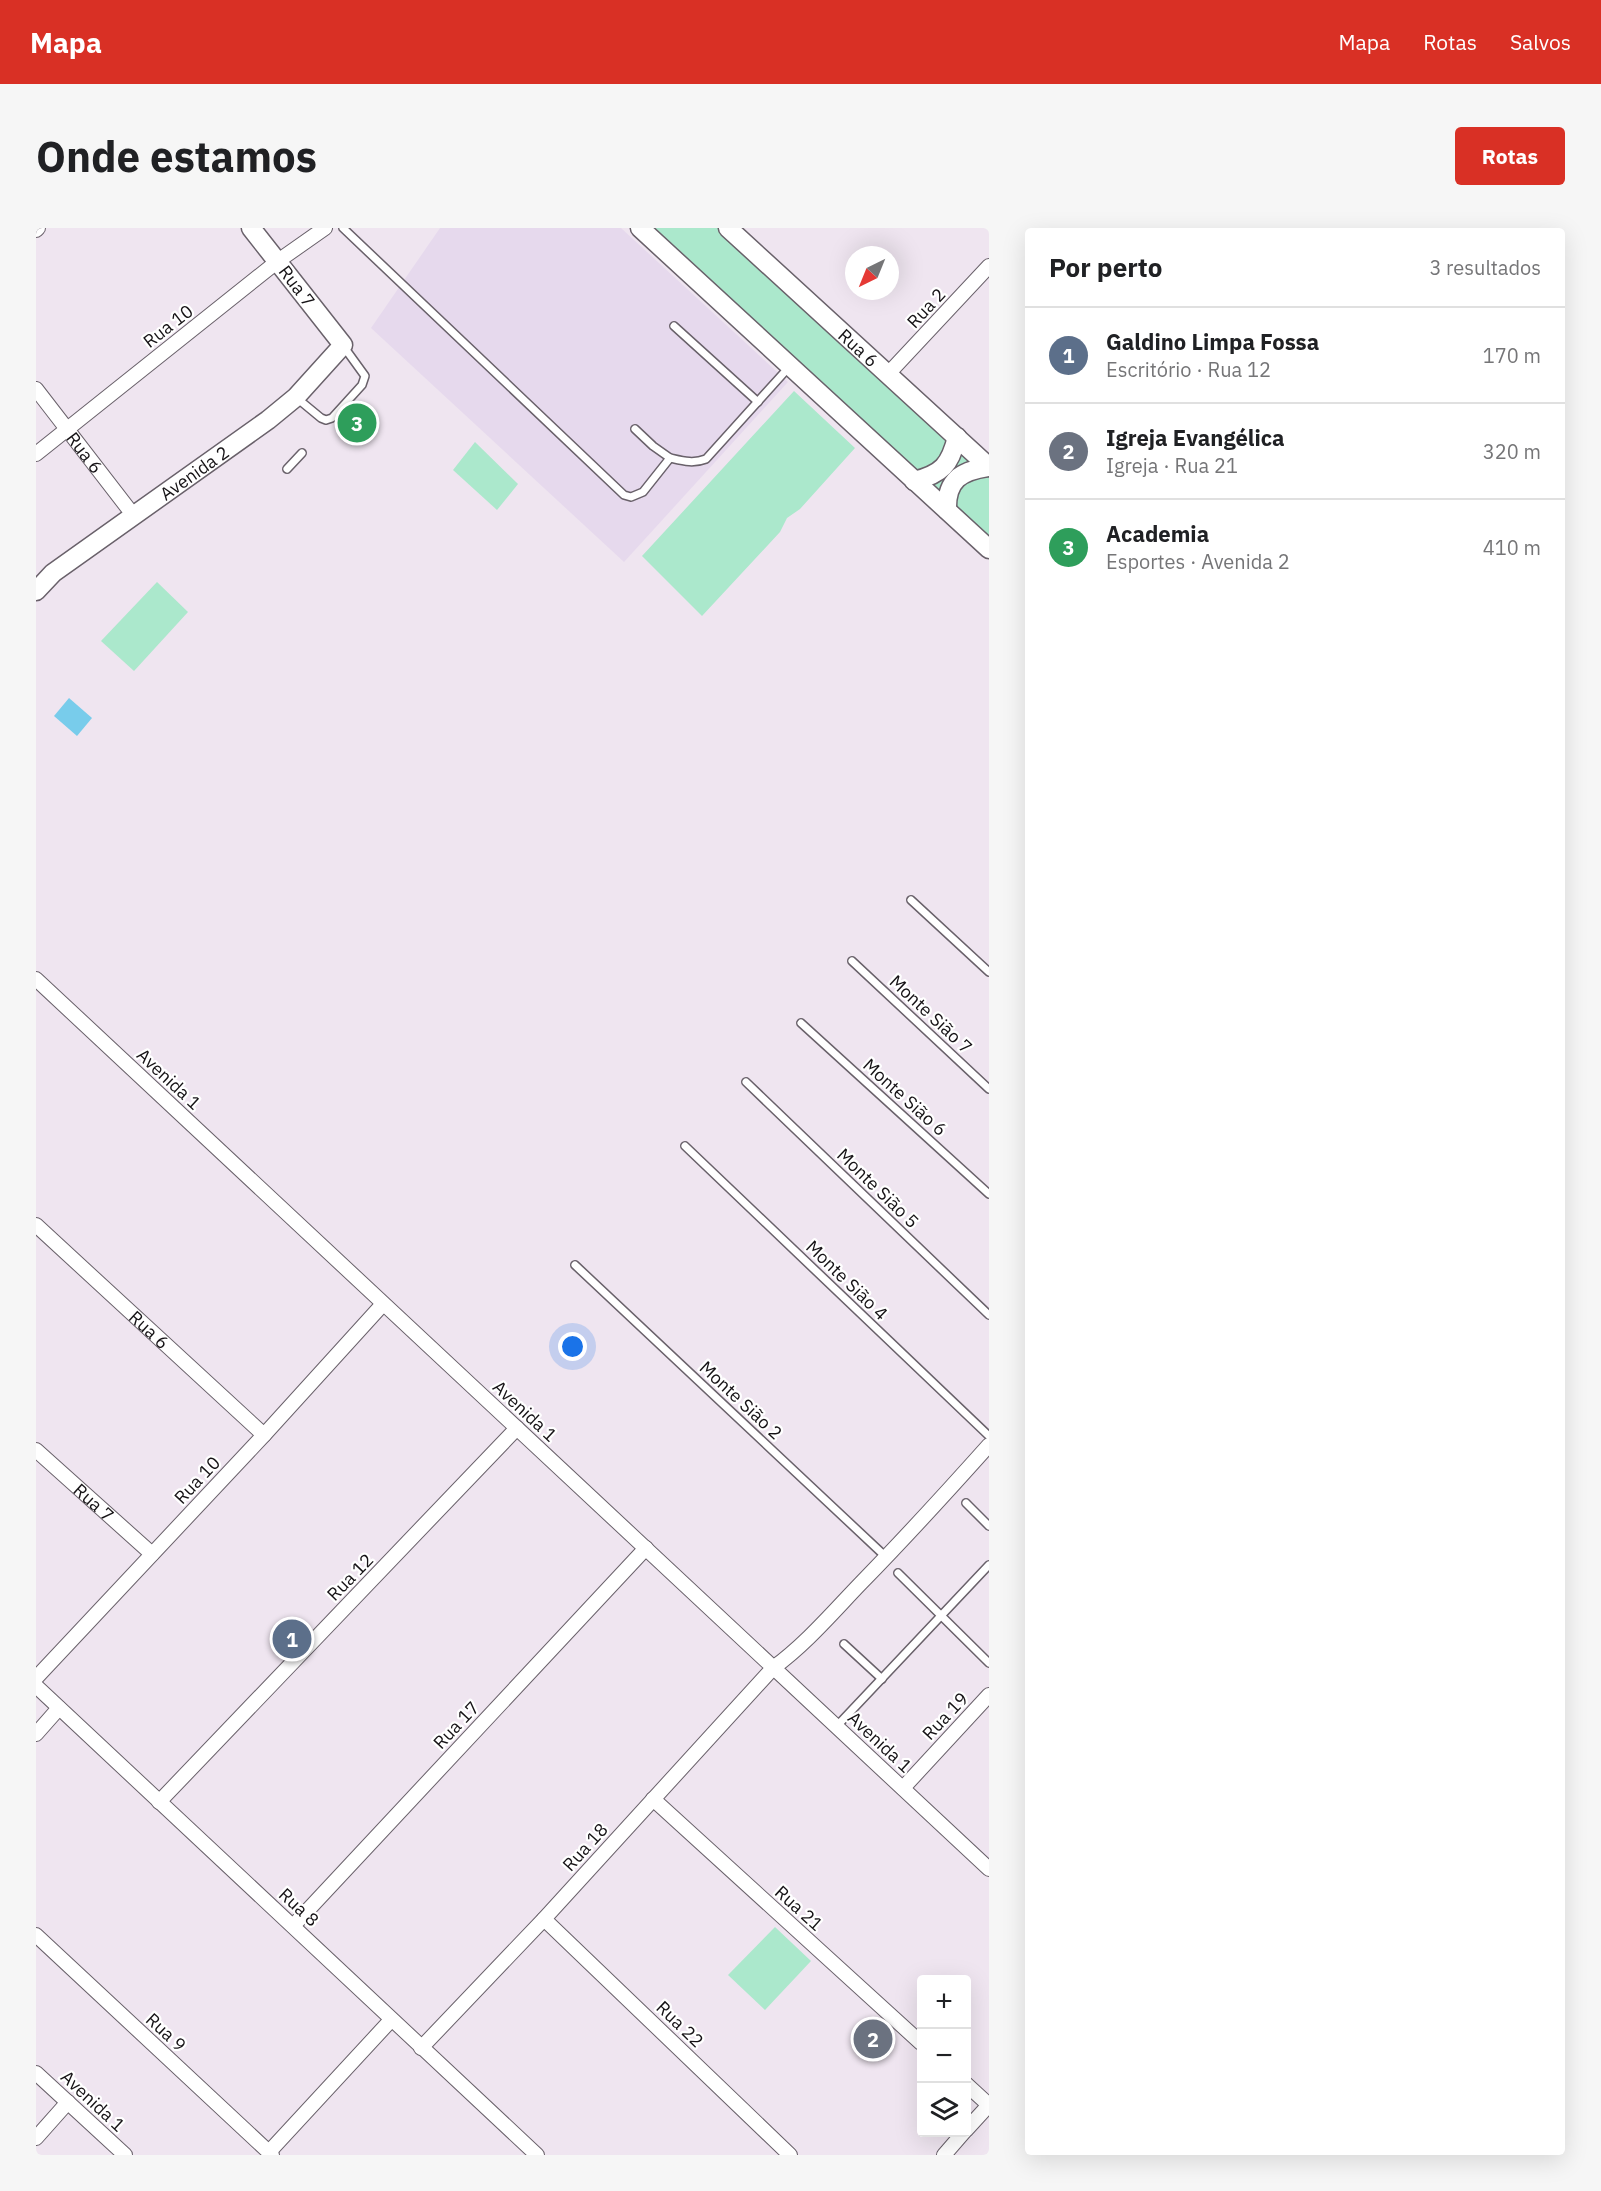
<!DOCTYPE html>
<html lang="pt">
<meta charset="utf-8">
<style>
body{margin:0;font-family:"IBM Plex Sans",sans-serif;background:#f6f6f6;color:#202124}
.controls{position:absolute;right:18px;bottom:18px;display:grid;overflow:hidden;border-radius:6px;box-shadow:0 6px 24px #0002}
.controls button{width:54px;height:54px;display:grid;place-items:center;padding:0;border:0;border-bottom:2px solid #e0e0e0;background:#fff;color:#202124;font:30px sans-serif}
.compass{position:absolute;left:809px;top:18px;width:54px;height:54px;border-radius:50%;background:#fff;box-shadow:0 6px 24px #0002;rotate:223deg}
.you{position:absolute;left:537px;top:1119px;width:21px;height:21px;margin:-15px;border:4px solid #fff;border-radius:50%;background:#1a73e8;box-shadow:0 0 0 9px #1a73e833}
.badge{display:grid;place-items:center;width:39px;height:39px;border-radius:50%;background:#d93025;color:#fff;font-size:20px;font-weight:700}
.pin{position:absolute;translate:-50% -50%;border:3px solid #fff;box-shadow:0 2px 6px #0006}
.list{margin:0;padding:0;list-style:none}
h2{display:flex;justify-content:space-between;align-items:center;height:78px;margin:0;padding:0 24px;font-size:26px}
h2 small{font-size:20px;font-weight:400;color:#757577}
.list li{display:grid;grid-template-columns:39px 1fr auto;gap:18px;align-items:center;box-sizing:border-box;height:96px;padding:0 24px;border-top:2px solid #e0e0e0}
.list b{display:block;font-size:22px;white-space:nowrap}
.list p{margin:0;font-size:20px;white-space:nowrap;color:#757577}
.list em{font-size:20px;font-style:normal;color:#757577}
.icon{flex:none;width:33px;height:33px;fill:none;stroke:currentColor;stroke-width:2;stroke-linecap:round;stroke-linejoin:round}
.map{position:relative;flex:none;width:953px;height:1927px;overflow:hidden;border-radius:6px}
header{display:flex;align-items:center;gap:36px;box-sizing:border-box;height:84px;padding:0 30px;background:#d93025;color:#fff}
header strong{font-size:28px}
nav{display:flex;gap:33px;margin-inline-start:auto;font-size:21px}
.intro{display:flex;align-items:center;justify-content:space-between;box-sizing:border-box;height:144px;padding:0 36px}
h1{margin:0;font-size:42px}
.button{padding:15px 27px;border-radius:6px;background:#d93025;color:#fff;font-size:21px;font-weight:700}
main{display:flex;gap:36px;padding:0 36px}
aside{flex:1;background:#fff;border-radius:6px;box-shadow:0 6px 24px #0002}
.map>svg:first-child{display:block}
</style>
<header>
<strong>Mapa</strong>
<nav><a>Mapa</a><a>Rotas</a><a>Salvos</a></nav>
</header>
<div class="intro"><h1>Onde estamos</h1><a class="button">Rotas</a></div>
<main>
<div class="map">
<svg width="953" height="1927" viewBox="0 0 953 1927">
<rect width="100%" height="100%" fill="#efe5f0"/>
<path fill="#e6d9ed" d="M404 0H585L752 154 588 334 335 100Z"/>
<g fill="#abe8cc">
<path d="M611 0H699L953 234V315Z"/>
<path d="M758 163 819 220 764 281 751 290 744 304 666 388 606 328Z"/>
<path d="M439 214 482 256 461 282 417 242Z"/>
<path d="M121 354 152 384 98 443 65 413Z"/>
<path d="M739 1699 775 1733 729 1782 692 1747Z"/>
</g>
<path fill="#78cceb" d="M33 470 56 490 41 508 18 488Z"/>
<path fill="#e1ace0" stroke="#aea4ae" stroke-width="1.5" d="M839 1792 856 1806 834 1830 818 1815Z"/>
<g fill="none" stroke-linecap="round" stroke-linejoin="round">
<g stroke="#69616a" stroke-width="10">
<g id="service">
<path d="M307 0 588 267 595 269 607 264 634 230 617 218 599 201"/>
<path d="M638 98 722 174"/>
<path d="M262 171 285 190 290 192 296 190 326 157 329 148 308 119"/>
<path d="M634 230C647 233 657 236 670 231L754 138"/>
<path d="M251 241 266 225"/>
<path d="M875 672 953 744"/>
<path d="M816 733 953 861"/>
<path d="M765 795 953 966"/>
<path d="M710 854 953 1087"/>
<path d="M649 918 953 1208"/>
<path d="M539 1037 850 1329"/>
<path d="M930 1275 953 1298"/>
<path d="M862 1345 953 1435"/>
<path d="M808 1416 846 1451"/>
<path d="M800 1499 953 1337"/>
</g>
</g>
<g stroke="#69616a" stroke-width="16">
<g id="minor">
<path d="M0 2 2 0"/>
<path d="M852 146 953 38"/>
<path id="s1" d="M0 161 98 288"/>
<path d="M0 226 242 33 289 0"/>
<path d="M0 751 953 1641"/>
<path id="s2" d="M0 997 228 1207"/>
<path id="s3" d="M0 1222 116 1326"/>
<path d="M0 1450 228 1207 347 1076"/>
<path d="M0 1458 501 1927"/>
<path d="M0 1506 23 1480"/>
<path d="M867 1560 953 1467"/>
<path d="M617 1571 885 1815"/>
<path d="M123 1574 481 1200"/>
<path d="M508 1691 754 1927"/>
<path d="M257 1698 610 1320"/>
<path d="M0 1707 236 1927"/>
<path d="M385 1820 508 1691 737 1440C770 1416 797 1384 825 1355 869 1310 911 1264 953 1217"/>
<path d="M0 1845 89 1927"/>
<path d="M930 1856 953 1877"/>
<path d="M930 1902 953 1877"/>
<path d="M0 1910 32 1874"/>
<path d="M233 1924 355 1792"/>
<path d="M908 1927 928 1904"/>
</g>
</g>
<g stroke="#69616a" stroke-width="21">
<g id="tertiary">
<path d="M604 0 953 321"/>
<path id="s4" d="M692 0 953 239"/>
<path d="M878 253C906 246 914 237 921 209"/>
<path d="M911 282C910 252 925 243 952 239"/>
<path id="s5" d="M0 363 17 345 232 192 260 169 307 117 215 0"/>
</g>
</g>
<use href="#service" stroke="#fff" stroke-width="7"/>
<use href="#minor" stroke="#fff" stroke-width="14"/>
<use href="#tertiary" stroke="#fff" stroke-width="18"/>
</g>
<g text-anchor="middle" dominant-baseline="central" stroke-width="4.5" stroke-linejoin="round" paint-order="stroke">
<g font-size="18" fill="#151215" stroke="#fff">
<text transform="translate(261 58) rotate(53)">Rua 7</text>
<text transform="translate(890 80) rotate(-47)">Rua 2</text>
<text transform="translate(132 98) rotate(-38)">Rua 10</text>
<text stroke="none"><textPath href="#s4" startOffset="177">Rua 6</textPath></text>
<text stroke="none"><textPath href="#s1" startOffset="80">Rua 6</textPath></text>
<text stroke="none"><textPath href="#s5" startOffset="198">Avenida 2</textPath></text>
<text transform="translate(895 786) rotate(43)">Monte Sião 7</text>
<text transform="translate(133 851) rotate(43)">Avenida 1</text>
<text transform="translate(869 869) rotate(42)">Monte Sião 6</text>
<text transform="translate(842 960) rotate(44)">Monte Sião 5</text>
<text transform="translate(811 1052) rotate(44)">Monte Sião 4</text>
<text stroke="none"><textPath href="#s2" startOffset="154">Rua 6</textPath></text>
<text transform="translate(705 1172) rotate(43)">Monte Sião 2</text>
<text transform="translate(489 1183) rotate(43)">Avenida 1</text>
<text transform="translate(161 1252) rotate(-47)">Rua 10</text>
<text stroke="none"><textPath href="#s3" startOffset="78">Rua 7</textPath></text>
<text transform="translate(314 1349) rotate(-46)">Rua 12</text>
<text transform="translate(909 1488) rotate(-47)">Rua 19</text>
<text transform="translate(420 1497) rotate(-47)">Rua 17</text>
<text transform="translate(844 1514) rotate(43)">Avenida 1</text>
<text transform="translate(549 1619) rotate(-48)">Rua 18</text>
<text transform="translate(263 1679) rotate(43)">Rua 8</text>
<text transform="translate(763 1680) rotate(42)">Rua 21</text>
<text transform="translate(644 1796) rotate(44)">Rua 22</text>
<text transform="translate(130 1804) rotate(43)">Rua 9</text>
<text transform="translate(57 1873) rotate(43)">Avenida 1</text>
</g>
</g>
</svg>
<div class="controls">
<button>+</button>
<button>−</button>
<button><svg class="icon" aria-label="layers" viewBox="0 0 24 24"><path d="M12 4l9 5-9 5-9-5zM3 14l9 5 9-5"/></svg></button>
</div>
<svg class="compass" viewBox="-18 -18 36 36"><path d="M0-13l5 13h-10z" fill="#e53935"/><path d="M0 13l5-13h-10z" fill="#757577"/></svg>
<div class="you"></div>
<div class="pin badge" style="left:256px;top:1411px;background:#5c6f8a">1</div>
<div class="pin badge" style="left:837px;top:1811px;background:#6b7280">2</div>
<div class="pin badge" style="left:321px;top:195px;background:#2e9e5b">3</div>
</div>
<aside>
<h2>Por perto<small>3 resultados</small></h2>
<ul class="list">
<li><span class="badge" style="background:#5c6f8a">1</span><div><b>Galdino Limpa Fossa</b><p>Escritório · Rua 12</p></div><em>170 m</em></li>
<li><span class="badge" style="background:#6b7280">2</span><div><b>Igreja Evangélica</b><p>Igreja · Rua 21</p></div><em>320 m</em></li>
<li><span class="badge" style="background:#2e9e5b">3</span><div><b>Academia</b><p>Esportes · Avenida 2</p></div><em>410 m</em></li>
</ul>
</aside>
</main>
